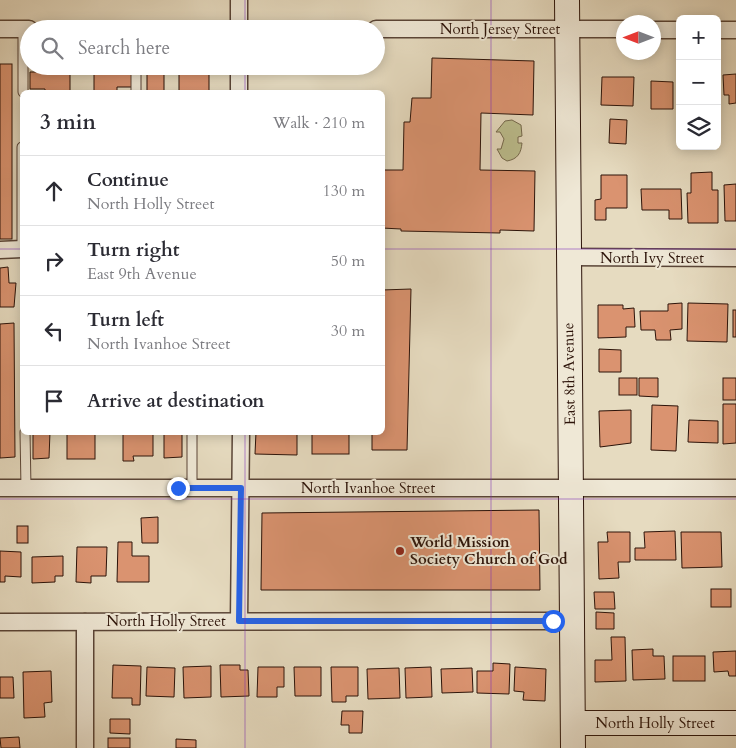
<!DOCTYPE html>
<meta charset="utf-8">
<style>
body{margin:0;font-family:Cardo,serif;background:#f2f2f3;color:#2b2b33}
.controls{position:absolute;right:15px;top:15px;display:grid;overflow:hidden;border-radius:8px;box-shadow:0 2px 12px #0003}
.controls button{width:45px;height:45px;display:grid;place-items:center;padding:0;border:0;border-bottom:1px solid #e1e1e2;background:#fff;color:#2b2b33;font:25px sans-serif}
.compass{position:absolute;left:616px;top:15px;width:45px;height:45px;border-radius:50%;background:#fff;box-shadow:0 2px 12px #0003;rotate:270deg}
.stop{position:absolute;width:15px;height:15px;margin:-11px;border:4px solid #2563eb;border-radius:50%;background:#fff}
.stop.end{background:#2563eb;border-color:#fff;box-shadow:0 1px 5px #0008}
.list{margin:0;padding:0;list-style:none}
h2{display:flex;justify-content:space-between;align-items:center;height:65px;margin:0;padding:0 20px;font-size:21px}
h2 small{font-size:16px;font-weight:400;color:#7c7c81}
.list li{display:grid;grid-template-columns:32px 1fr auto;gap:15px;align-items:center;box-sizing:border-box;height:70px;padding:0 20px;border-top:1px solid #e1e1e2}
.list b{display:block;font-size:19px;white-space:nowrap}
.list p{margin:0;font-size:16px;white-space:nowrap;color:#7c7c81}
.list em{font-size:16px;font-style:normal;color:#7c7c81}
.icon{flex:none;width:28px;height:28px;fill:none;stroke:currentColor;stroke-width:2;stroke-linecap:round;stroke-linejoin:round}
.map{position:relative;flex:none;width:736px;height:748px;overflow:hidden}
.search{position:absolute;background:#fff;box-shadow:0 2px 12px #0003;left:20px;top:20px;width:365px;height:55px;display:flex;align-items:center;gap:12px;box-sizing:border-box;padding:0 18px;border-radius:28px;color:#7c7c81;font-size:19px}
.panel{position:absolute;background:#fff;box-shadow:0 2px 12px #0003;left:20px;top:90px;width:365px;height:345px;border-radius:8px}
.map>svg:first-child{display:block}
</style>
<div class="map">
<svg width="736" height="748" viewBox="0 0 736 748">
<rect width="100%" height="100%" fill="#e6dbc0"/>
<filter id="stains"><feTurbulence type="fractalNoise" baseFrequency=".004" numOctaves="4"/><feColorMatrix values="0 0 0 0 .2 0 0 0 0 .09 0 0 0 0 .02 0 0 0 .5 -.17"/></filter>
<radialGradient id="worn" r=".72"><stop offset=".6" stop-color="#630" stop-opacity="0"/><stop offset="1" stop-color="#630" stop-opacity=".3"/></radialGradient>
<path fill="#bcbe8e" stroke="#74684c" d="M512 120 521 125 522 136 518 137V143H522C521 153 518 159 507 161L502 158 497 149H501L504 139 500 132H496L505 121Z"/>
<g fill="#da9370" stroke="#2c1309">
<path d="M432 58 534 61 533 115 481 113 480 170 535 171 534 231 500 230V233L401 231V229L382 228V170H403L404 122H410L412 98H431Z"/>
<rect x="0" y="64" width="12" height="175"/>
<path d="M48 66H70V92H45V89H30V72H48Z"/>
<path d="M94 66H117V71H133L132 87H117V92H94Z"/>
<rect x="147" y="66" width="17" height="26"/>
<rect x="179" y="66" width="30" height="26"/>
<path d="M736 74V103L729 104V95H724L723 75Z"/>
<path d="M602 77H634L633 106 601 105Z"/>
<path d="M651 81 673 82V109H651Z"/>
<path d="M610 119 627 120 626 144 609 143Z"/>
<path d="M712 172V190H718V223H688L687 193H691V173Z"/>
<path d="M601 175H627V208H606V220H595V200L601 199Z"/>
<path d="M736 184V221H725L724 185Z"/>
<path d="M641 189H681L682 219H669V210H642Z"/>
<path d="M8 267 9 283H16L14 307H0V268Z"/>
<path d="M411 289 407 450H372V432H382V290Z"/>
<path d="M682 303V329L670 330 671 340H656L655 330H641L640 311H668V304Z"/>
<path d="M688 303 728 304 727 342 687 341Z"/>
<path d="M598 305H623V309L634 308 635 327H626V337L598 338Z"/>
<rect x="733" y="310" width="3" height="27"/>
<path d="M14 323 15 457 0 458V324Z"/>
<path d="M599 349 621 350V372H599Z"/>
<rect x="619" y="378" width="18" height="17"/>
<path d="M639 378H658V397L639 396Z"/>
<rect x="723" y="378" width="13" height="22"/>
<path d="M723 404H736V443L723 444Z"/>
<path d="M652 405 678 406 676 451 651 450Z"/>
<path d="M631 410V443L600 447 599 411Z"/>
<path d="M689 420 718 421V443L688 442Z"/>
<path d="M33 432H50L49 458 33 459Z"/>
<rect x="67" y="432" width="28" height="27"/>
<path d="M123 432H153V456H133L134 461H123Z"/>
<path d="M164 432H182V457L164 458Z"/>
<path d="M256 432H297V455L255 454Z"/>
<rect x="312" y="432" width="37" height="22"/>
<path d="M539 510 540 590H261L262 513Z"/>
<path d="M158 517V543H142L141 518Z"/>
<rect x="17" y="526" width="11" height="17"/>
<path d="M675 531 676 560H635V548H645L644 532Z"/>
<path d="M607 532H630V562H618L619 578 599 579 598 542H608Z"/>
<path d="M681 532H721L722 567 682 568Z"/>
<path d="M118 542H132V556H149V582H117Z"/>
<path d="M77 547H107L106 576H91V583L76 582Z"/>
<path d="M0 551 21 552V577L5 576V582H0Z"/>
<path d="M63 556V576H55V582L32 583V557Z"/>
<rect x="711" y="589" width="20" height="18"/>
<path d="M594 592H614L615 609H595Z"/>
<path d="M596 612 614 613V629H596Z"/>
<path d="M611 637H625L626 681 595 682V660H612Z"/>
<path d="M653 649V656H664L665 679 633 680 632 650Z"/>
<path d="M736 651V676H729L728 671 714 672 713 652Z"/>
<rect x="673" y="656" width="32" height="25"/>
<path d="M493 663 510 664 509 694 477 693V671H493Z"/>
<path d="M113 665 141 666 140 705H132V698H112Z"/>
<path d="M220 665H240V670H248L249 696 221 697Z"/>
<path d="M211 666V697L184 698 183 667Z"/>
<path d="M147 667 175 668 174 697 146 696Z"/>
<path d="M258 667H284V687H277V697H257Z"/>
<path d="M294 667H321V696H295Z"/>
<path d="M331 667H358V696H346V702H332Z"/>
<path d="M431 667 432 697 406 698 405 668Z"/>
<path d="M515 667 546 669 545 701 523 700 524 692 514 691Z"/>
<path d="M399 668 400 698 368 699 367 669Z"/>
<path d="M472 668 473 692 442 693 441 669Z"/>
<path d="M51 671 52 702 44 703 45 717 24 718 23 672Z"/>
<path d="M0 677H13L14 698H0Z"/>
<path d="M342 711H363L362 733H349V725H341Z"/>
<path d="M110 719H130V734L110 733Z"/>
<path d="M19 737 20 748H1L0 738Z"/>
<rect x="108" y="738" width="22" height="10"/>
<path d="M176 739 196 740V748H176Z"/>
</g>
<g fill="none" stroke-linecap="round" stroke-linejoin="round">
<g stroke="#5a4537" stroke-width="11">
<g id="lane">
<path d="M136 66V92"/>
<path d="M23 92V29"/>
<path d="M22 249V147"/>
<path d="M25 432 26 488"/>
<path d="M192 432V488"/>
</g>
</g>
<g stroke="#5a4537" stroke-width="19">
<g id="street">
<path d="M0 29H29"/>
<path d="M239 29V0"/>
<path d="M376 29H624"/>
<path d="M654 30H680"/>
<path d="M717 30H736"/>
<path d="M239 66V92"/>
<path d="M0 250 22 249"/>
<path d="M568 257 736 258"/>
<path d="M0 488H736"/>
<path d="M239 621 241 432"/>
<path d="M0 622 573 621"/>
<path d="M85 622V748"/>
</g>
</g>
<g stroke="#2c1309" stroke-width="26">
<g id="secondary">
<path d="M567 0 573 748"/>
<path d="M573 723H736"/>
</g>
</g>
<use href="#lane" stroke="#efe8d6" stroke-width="9"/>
<use href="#street" stroke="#efe8d6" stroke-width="16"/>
<use href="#secondary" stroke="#efe8d6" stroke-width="24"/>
</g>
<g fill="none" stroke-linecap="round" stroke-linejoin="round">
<path stroke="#2563eb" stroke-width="6" d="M178 488H241L239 621H553"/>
</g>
<path fill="none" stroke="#7b2cbf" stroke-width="1" stroke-opacity="0.55" d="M245 0V29M491 0V748M245 66V92M0 249H22M382 249H736M245 432V748M0 499H736"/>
<circle fill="#8f2418" stroke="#efe8d6" stroke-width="2" cx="400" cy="551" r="5"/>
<g text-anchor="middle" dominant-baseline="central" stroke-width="4" stroke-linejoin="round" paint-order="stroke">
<g font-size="15" fill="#2c1309" stroke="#efe8d6">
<text x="500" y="29">North Jersey Street</text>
<text x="652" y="258">North Ivy Street</text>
<text transform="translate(569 374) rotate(-91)">East 8th Avenue</text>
<text x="368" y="488">North Ivanhoe Street</text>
<text x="166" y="621">North Holly Street</text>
<text x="655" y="723">North Holly Street</text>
</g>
<g font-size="15" font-weight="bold" fill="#2c1309" stroke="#efe8d6" text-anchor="start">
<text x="410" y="542">World Mission<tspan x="410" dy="17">Society Church of God</tspan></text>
</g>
</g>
<rect width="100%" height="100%" filter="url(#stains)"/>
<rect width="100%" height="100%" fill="url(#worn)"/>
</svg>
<div class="controls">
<button>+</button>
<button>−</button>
<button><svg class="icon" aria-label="layers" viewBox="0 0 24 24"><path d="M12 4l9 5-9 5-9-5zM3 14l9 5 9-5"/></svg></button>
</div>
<svg class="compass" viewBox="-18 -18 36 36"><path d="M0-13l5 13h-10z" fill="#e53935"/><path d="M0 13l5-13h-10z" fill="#7c7c81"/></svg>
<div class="stop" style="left:553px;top:621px"></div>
<div class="stop end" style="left:178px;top:488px"></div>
<div class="search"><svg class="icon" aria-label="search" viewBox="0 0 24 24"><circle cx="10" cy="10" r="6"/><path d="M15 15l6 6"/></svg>Search here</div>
<section class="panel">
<h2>3 min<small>Walk · 210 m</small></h2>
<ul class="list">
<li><svg class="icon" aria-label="ahead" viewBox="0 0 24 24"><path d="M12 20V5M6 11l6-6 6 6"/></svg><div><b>Continue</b><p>North Holly Street</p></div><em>130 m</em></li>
<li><svg class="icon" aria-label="right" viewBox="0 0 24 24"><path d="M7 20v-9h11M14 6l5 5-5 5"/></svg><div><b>Turn right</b><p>East 9th Avenue</p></div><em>50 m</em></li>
<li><svg class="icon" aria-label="left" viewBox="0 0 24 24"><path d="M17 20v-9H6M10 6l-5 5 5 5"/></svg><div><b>Turn left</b><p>North Ivanhoe Street</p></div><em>30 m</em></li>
<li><svg class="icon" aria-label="arrive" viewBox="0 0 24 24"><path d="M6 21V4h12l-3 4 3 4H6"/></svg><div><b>Arrive at destination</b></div></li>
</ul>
</section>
</div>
